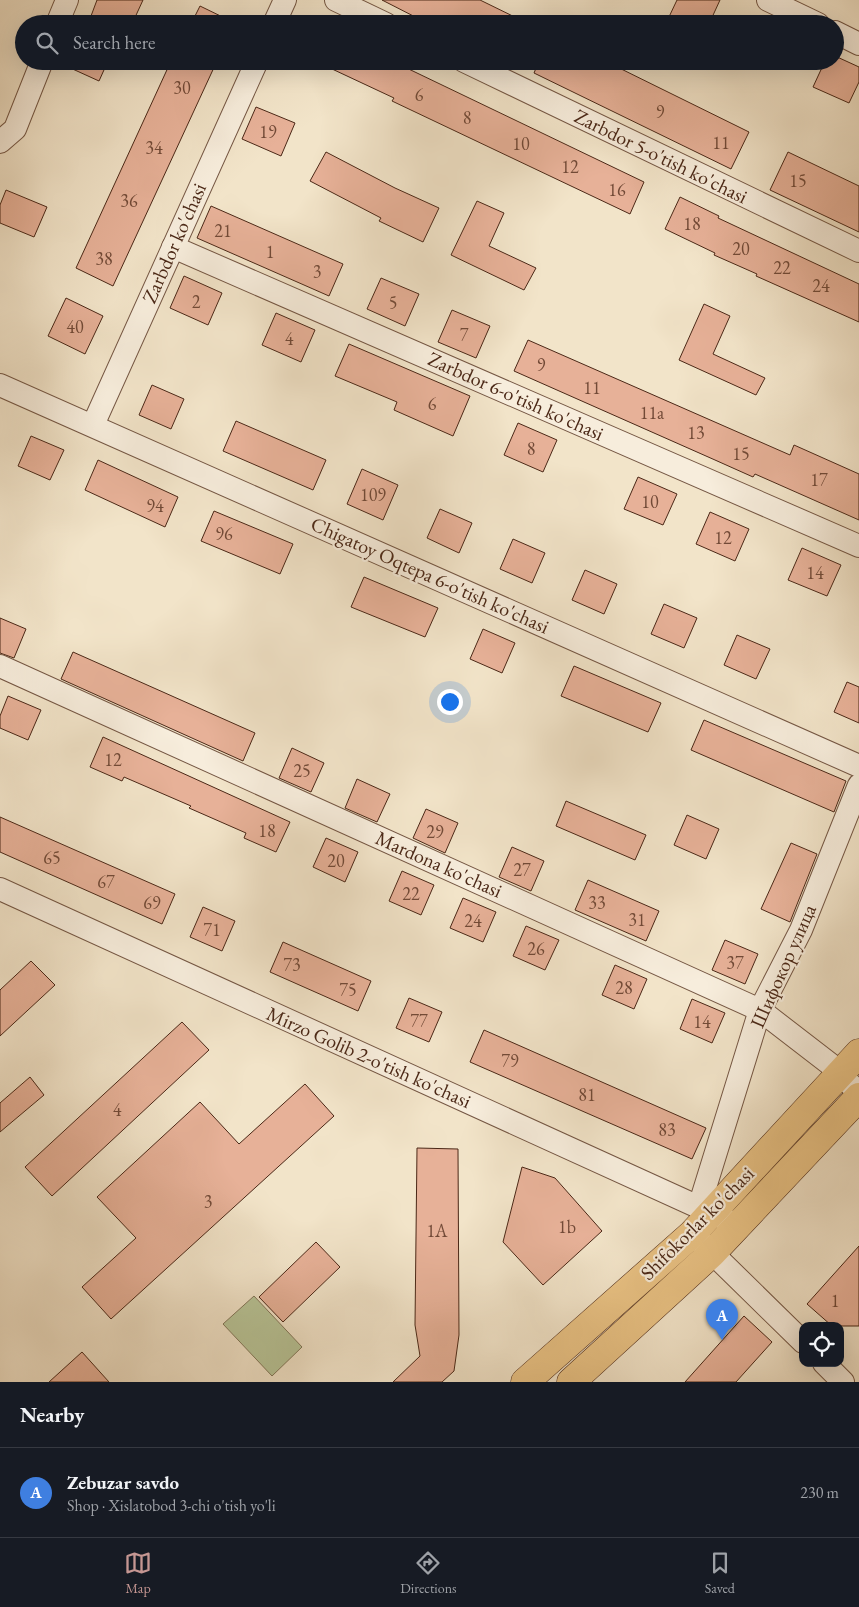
<!DOCTYPE html>
<meta charset="utf-8">
<style>
body{margin:0;font-family:"EB Garamond",serif;background:#20242c;color:#f1f3f6}
.controls{position:absolute;right:15px;bottom:15px;display:grid;overflow:hidden;border-radius:10px;box-shadow:0 5px 20px #0002}
.controls button{width:45px;height:45px;display:grid;place-items:center;padding:0;border:0;border-bottom:1px solid #363941;background:#171b24;color:#f1f3f6;font:25px sans-serif}
.you{position:absolute;left:449px;top:701px;width:18px;height:18px;margin:-12px;border:4px solid #fff;border-radius:50%;background:#1a73e8;box-shadow:0 0 0 8px #1a73e833}
.badge{display:grid;place-items:center;width:32px;height:32px;border-radius:50%;background:#c59692;color:#fff;font-size:16px;font-weight:700}
.pin{position:absolute;translate:-50% -41px;filter:drop-shadow(0 1px 2px #0008)}
.pin::after{content:'';position:absolute;top:26px;width:18px;height:15px;background:inherit;clip-path:polygon(0 0,100% 0,50% 100%)}
.list{margin:0;padding:0;list-style:none}
h2{display:flex;justify-content:space-between;align-items:center;height:65px;margin:0;padding:0 20px;font-size:21px}
h2 small{font-size:16px;font-weight:400;color:#9ea1a6}
.list li{display:grid;grid-template-columns:32px 1fr auto;gap:15px;align-items:center;box-sizing:border-box;height:90px;padding:0 20px;border-top:1px solid #363941}
.list b{display:block;font-size:19px;white-space:nowrap}
.list p{margin:0;font-size:16px;white-space:nowrap;color:#9ea1a6}
.list em{font-size:16px;font-style:normal;color:#9ea1a6}
.icon{flex:none;width:28px;height:28px;fill:none;stroke:currentColor;stroke-width:2;stroke-linecap:round;stroke-linejoin:round}
.map{position:relative;flex:none;width:859px;height:1382px;overflow:hidden}
.search{position:absolute;background:#171b24;box-shadow:0 5px 20px #0002;left:15px;right:15px;top:15px;height:55px;display:flex;align-items:center;gap:12px;box-sizing:border-box;padding:0 18px;border-radius:28px;color:#9ea1a6;font-size:19px}
.sheet{height:155px;background:#171b24}
nav{display:flex;justify-content:space-around;align-items:center;box-sizing:border-box;height:70px;border-top:1px solid #363941;background:#171b24;font-size:14px;color:#9ea1a6}
nav a{display:grid;justify-items:center;gap:2px}
nav .on{color:#c59692}
.map>svg:first-child{display:block}
</style>
<div class="map">
<svg width="859" height="1382" viewBox="0 0 859 1382">
<rect width="100%" height="100%" fill="#f2e4c9"/>
<filter id="stains"><feTurbulence type="fractalNoise" baseFrequency=".004" numOctaves="4"/><feColorMatrix values="0 0 0 0 .2 0 0 0 0 .09 0 0 0 0 .02 0 0 0 .5 -.17"/></filter>
<radialGradient id="worn" r=".72"><stop offset=".6" stop-color="#630" stop-opacity="0"/><stop offset="1" stop-color="#630" stop-opacity=".3"/></radialGradient>
<path fill="#b8c598" stroke="#827658" d="M254 1296 302 1347 272 1376 223 1324Z"/>
<g fill="#e7b198" stroke="#4b2817">
<path d="M97 0H143L132 24H88Z"/>
<path d="M382 0H480L529 24H429Z"/>
<path d="M677 0H720L709 24H679L668 19Z"/>
<path d="M200 6 237 24H191Z"/>
<path d="M835 56 859 67V82L849 103 813 87 825 61H835Z"/>
<path d="M55 61H108L99 81Z"/>
<path d="M171 61H217L113 286 76 268Z"/>
<path d="M315 61H392L644 182 630 214 392 101 394 98Z"/>
<path d="M539 61H605L749 132 731 169 534 73Z"/>
<path d="M256 107 295 123 281 156 242 139Z"/>
<path d="M326 152 395 188 439 208 423 242 379 221 381 218 310 181Z"/>
<path d="M788 152 859 186V232L770 190Z"/>
<path d="M6 190 47 207 34 237 0 223V205Z"/>
<path d="M680 197 719 216 718 218 859 284V322L756 276 757 274 714 255 715 253 665 229Z"/>
<path d="M477 201 504 213 489 246 536 268 524 290 451 255Z"/>
<path d="M211 206 343 264 329 296 197 238Z"/>
<path d="M184 276 222 293 208 325 170 308Z"/>
<path d="M381 278 419 294 405 326 367 309Z"/>
<path d="M66 298 103 316 85 354 48 336Z"/>
<path d="M704 304 730 316 713 354 765 378 756 395 679 360Z"/>
<path d="M452 310 490 326 476 358 438 342Z"/>
<path d="M276 313 315 330 301 362 262 345Z"/>
<path d="M528 340 790 455 794 445 859 474V520L755 474 753 477 715 460 514 371Z"/>
<path d="M349 344 470 396 453 436 394 410 397 402 335 376Z"/>
<path d="M152 385 184 399 171 429 139 415Z"/>
<path d="M236 421 326 460 313 490 223 451Z"/>
<path d="M518 423 557 440 543 472 504 455Z"/>
<path d="M31 436 64 450 50 480 18 466Z"/>
<path d="M98 460 178 497 165 527 85 490Z"/>
<path d="M362 469 398 485 383 520 347 504Z"/>
<path d="M638 477 677 494 663 525 624 509Z"/>
<path d="M440 509 472 523 459 553 427 538Z"/>
<path d="M214 511 293 544 280 574 201 541Z"/>
<path d="M710 512 749 529 735 561 696 544Z"/>
<path d="M513 539 545 553 532 583 500 569Z"/>
<path d="M802 548 841 565 827 596 788 580Z"/>
<path d="M585 570 617 584 604 614 572 600Z"/>
<path d="M364 577 438 608 425 637 351 607Z"/>
<path d="M664 604 697 618 684 648 651 634Z"/>
<path d="M0 618 26 629 14 658 0 653Z"/>
<path d="M483 629 515 643 502 673 470 659Z"/>
<path d="M737 635 770 649 756 679 724 665Z"/>
<path d="M73 652 255 733 243 761 61 679Z"/>
<path d="M574 666 661 703 648 732 561 696Z"/>
<path d="M847 682 859 687V723L834 712Z"/>
<path d="M8 696 41 710 28 740 0 728V716Z"/>
<path d="M704 720 846 781 834 812 691 750Z"/>
<path d="M103 737 290 822 276 852 244 838 246 833 189 808 191 806 124 777 122 781 90 767Z"/>
<path d="M292 748 324 763 311 792 279 778Z"/>
<path d="M357 779 390 794 377 822 345 808Z"/>
<path d="M566 801 646 835 635 860 556 826Z"/>
<path d="M426 809 458 823 445 853 413 838Z"/>
<path d="M687 815 719 829 706 859 674 845Z"/>
<path d="M0 817 175 894 162 924 0 852Z"/>
<path d="M326 838 358 852 345 882 313 867Z"/>
<path d="M791 843 817 854 790 922 761 909Z"/>
<path d="M512 847 544 861 531 891 499 877Z"/>
<path d="M402 871 434 885 421 915 389 901Z"/>
<path d="M588 880 659 911 646 941 575 910Z"/>
<path d="M463 898 496 912 483 942 450 928Z"/>
<path d="M203 907 235 921 222 951 190 937Z"/>
<path d="M526 926 559 940 545 970 513 956Z"/>
<path d="M725 940 758 954 745 984 712 970Z"/>
<path d="M283 942 371 981 358 1011 270 972Z"/>
<path d="M31 961 55 985 0 1036V990Z"/>
<path d="M615 965 647 979 634 1009 602 995Z"/>
<path d="M409 998 442 1012 429 1042 396 1028Z"/>
<path d="M692 999 725 1013 712 1043 680 1029Z"/>
<path d="M182 1022 209 1050 52 1196 25 1167Z"/>
<path d="M484 1030 706 1128 692 1159 470 1062Z"/>
<path d="M30 1077 44 1095 0 1132V1103Z"/>
<path d="M305 1084 334 1116 111 1319 82 1287 136 1238 97 1197 200 1102 239 1144Z"/>
<path d="M417 1148 458 1149 459 1335 454 1371 442 1382H393L420 1356 415 1325Z"/>
<path d="M522 1167 555 1178 602 1231 543 1285 503 1242Z"/>
<path d="M316 1242 340 1267 283 1322 259 1297Z"/>
<path d="M859 1246V1326H832L807 1304Z"/>
<path d="M744 1316 772 1342 736 1382H685Z"/>
<path d="M82 1352 109 1382H49Z"/>
</g>
<g fill="none" stroke-linecap="round" stroke-linejoin="round">
<g stroke="#755744" stroke-width="24">
<g id="minor">
<path d="M336 0 386 24"/>
<path d="M768 0 818 24"/>
<path d="M57 24 67 0"/>
<path d="M274 24 285 0"/>
<path d="M835 32 859 44"/>
<path d="M464 61 859 251"/>
<path d="M0 142 15 129 42 61"/>
<path d="M173 247 859 546"/>
<path d="M0 385 859 766"/>
<path d="M93 425 257 61"/>
<path d="M0 666 760 1010 830 1064 859 1093"/>
<path d="M0 889 727 1220"/>
<path d="M699 1207 760 1010 801 930 859 785"/>
<path d="M700 1241 803 1342"/>
<path d="M824 1363 843 1382"/>
</g>
</g>
<g stroke="#4b2817" stroke-width="29">
<g id="major">
<path d="M525 1382 692 1234 859 1053"/>
<path d="M571 1382 712 1253 859 1097"/>
</g>
</g>
<use href="#minor" stroke="#f7eddc" stroke-width="22"/>
<use href="#major" stroke="#e9c284" stroke-width="28"/>
</g>
<g text-anchor="middle" dominant-baseline="central" stroke-width="4.5" stroke-linejoin="round" paint-order="stroke">
<g font-size="18" fill="#724a37">
<text x="182" y="87">30</text>
<text x="419" y="94">6</text>
<text x="660" y="111">9</text>
<text x="467" y="117">8</text>
<text x="268" y="131">19</text>
<text x="721" y="142">11</text>
<text x="521" y="143">10</text>
<text x="154" y="147">34</text>
<text x="570" y="166">12</text>
<text x="798" y="180">15</text>
<text x="617" y="189">16</text>
<text x="129" y="200">36</text>
<text x="692" y="223">18</text>
<text x="223" y="230">21</text>
<text x="741" y="248">20</text>
<text x="270" y="251">1</text>
<text x="104" y="258">38</text>
<text x="782" y="267">22</text>
<text x="317" y="271">3</text>
<text x="821" y="285">24</text>
<text x="196" y="301">2</text>
<text x="393" y="302">5</text>
<text x="75" y="326">40</text>
<text x="464" y="334">7</text>
<text x="289" y="338">4</text>
<text x="541" y="364">9</text>
<text x="592" y="387">11</text>
<text x="432" y="403">6</text>
<text x="652" y="412">11a</text>
<text x="696" y="432">13</text>
<text x="531" y="448">8</text>
<text x="741" y="453">15</text>
<text x="819" y="479">17</text>
<text x="373" y="494">109</text>
<text x="650" y="501">10</text>
<text x="155" y="505">94</text>
<text x="224" y="533">96</text>
<text x="723" y="537">12</text>
<text x="815" y="572">14</text>
<text x="113" y="759">12</text>
<text x="302" y="770">25</text>
<text x="267" y="830">18</text>
<text x="435" y="831">29</text>
<text x="52" y="857">65</text>
<text x="336" y="860">20</text>
<text x="522" y="869">27</text>
<text x="106" y="881">67</text>
<text x="411" y="893">22</text>
<text x="152" y="902">69</text>
<text x="597" y="902">33</text>
<text x="637" y="919">31</text>
<text x="473" y="920">24</text>
<text x="212" y="929">71</text>
<text x="536" y="948">26</text>
<text x="735" y="962">37</text>
<text x="292" y="964">73</text>
<text x="624" y="987">28</text>
<text x="348" y="989">75</text>
<text x="419" y="1020">77</text>
<text x="702" y="1021">14</text>
<text x="510" y="1060">79</text>
<text x="587" y="1094">81</text>
<text x="117" y="1109">4</text>
<text x="667" y="1129">83</text>
<text x="208" y="1201">3</text>
<text x="567" y="1226">1b</text>
<text x="437" y="1230">1А</text>
<text x="835" y="1300">1</text>
</g>
<g font-size="20" fill="#4b2817" stroke="#f7eddc">
<text transform="translate(661 156) rotate(26)">Zarbdor 5-o'tish ko'chasi</text>
<text transform="translate(174 243) rotate(-66)">Zarbdor ko'chasi</text>
<text transform="translate(516 396) rotate(24)">Zarbdor 6-o'tish ko'chasi</text>
<text transform="translate(430 575) rotate(24)">Chigatoy Oqtepa 6-o'tish ko'chasi</text>
<text transform="translate(439 864) rotate(24)">Mardona ko'chasi</text>
<text transform="translate(783 966) rotate(-66)">Шифокор улица</text>
<text transform="translate(369 1057) rotate(24)">Mirzo Golib 2-o'tish ko'chasi</text>
<text transform="translate(697 1223) rotate(-45)">Shifokorlar ko'chasi</text>
</g>
</g>
<rect width="100%" height="100%" filter="url(#stains)"/>
<rect width="100%" height="100%" fill="url(#worn)"/>
</svg>
<div class="controls">
<button><svg class="icon" aria-label="locate" viewBox="0 0 24 24"><circle cx="12" cy="12" r="6"/><path d="M12 2v4M12 18v4M2 12h4M18 12h4"/></svg></button>
</div>
<div class="you"></div>
<div class="pin badge" style="left:722px;top:1340px;background:#3f7fe0">A</div>
<div class="search"><svg class="icon" aria-label="search" viewBox="0 0 24 24"><circle cx="10" cy="10" r="6"/><path d="M15 15l6 6"/></svg>Search here</div>
</div>
<section class="sheet">
<h2>Nearby<small></small></h2>
<ul class="list">
<li><span class="badge" style="background:#3f7fe0">A</span><div><b>Zebuzar savdo</b><p>Shop · Xislatobod 3-chi o'tish yo'li</p></div><em>230 m</em></li>
</ul>
</section>
<nav>
<a class="on"><svg class="icon" aria-label="map" viewBox="0 0 24 24"><path d="M3 6l6-2 6 2 6-2v14l-6 2-6-2-6 2zM9 4v14M15 6v14"/></svg>Map</a>
<a><svg class="icon" aria-label="directions" viewBox="0 0 24 24"><path d="M12 3l9 9-9 9-9-9zM9 14v-3h6M13 9l2 2-2 2"/></svg>Directions</a>
<a><svg class="icon" aria-label="saved" viewBox="0 0 24 24"><path d="M7 4h10v16l-5-4-5 4z"/></svg>Saved</a>
</nav>
